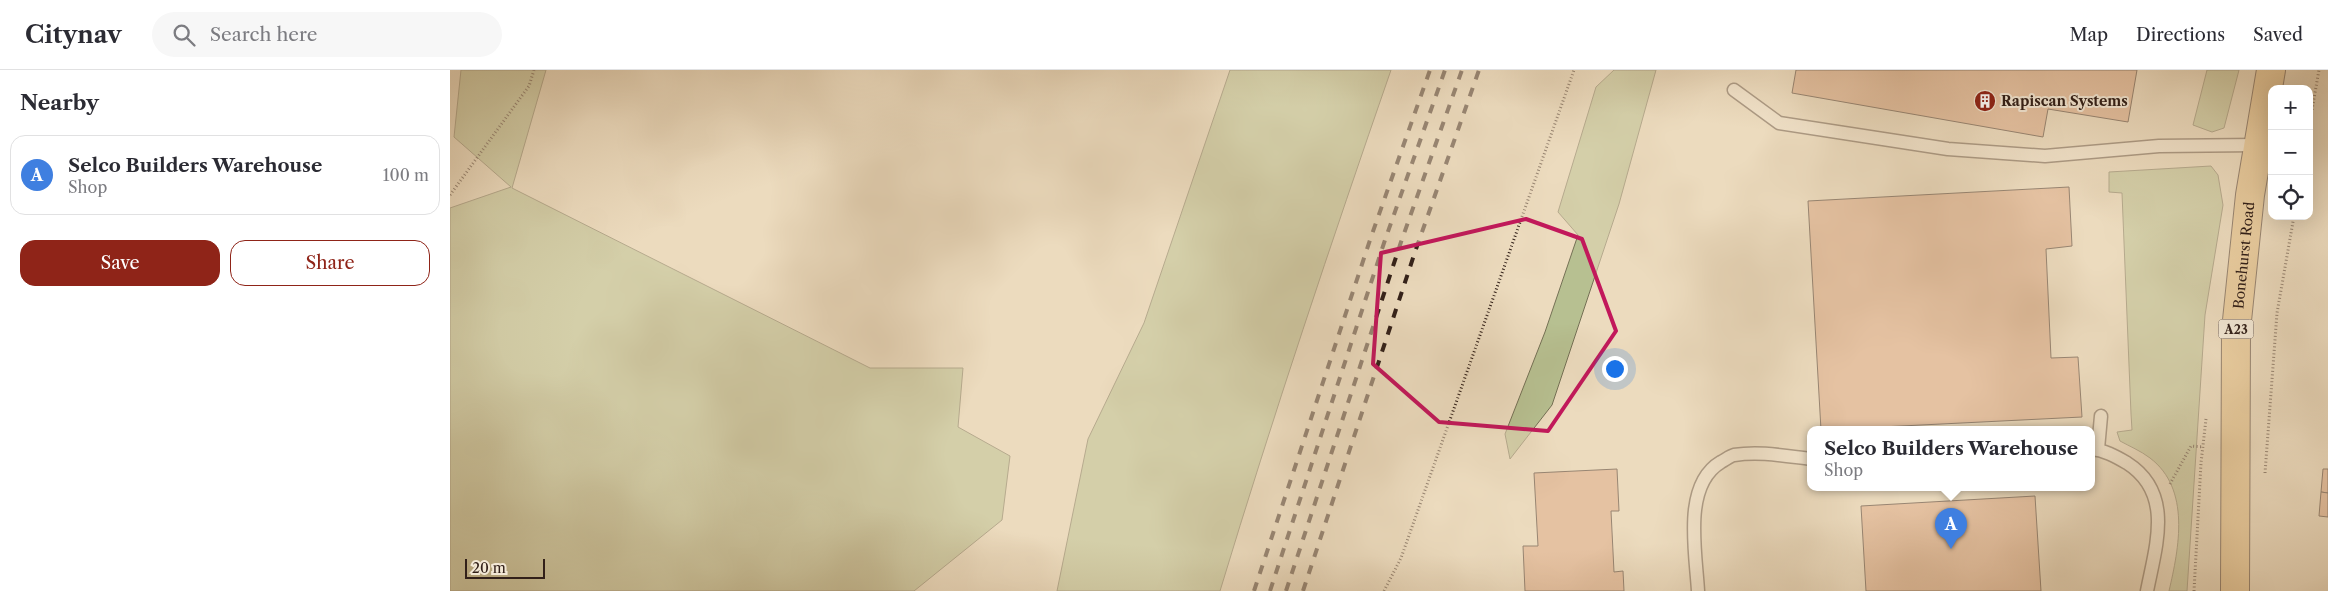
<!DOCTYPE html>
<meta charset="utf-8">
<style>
body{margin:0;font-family:"Libre Caslon Text",serif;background:#f7f7f7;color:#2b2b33}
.controls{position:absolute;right:15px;top:15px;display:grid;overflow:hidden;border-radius:10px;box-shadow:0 5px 20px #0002}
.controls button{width:45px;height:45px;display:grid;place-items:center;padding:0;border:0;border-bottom:1px solid #e1e1e2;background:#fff;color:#2b2b33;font:25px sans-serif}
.scale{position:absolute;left:15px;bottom:12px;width:80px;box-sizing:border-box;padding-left:5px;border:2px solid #322019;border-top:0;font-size:14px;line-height:18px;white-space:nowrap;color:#322019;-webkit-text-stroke:4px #f3e8d5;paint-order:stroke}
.you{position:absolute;left:1164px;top:298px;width:18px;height:18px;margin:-12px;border:4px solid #fff;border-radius:50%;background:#1a73e8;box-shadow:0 0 0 8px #1a73e833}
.badge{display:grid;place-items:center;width:32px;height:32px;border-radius:50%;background:#8f2418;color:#fff;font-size:16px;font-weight:700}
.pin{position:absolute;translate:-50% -41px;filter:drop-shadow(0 1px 2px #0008)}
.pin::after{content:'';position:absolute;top:26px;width:18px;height:15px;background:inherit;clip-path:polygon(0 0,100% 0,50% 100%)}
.popup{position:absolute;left:1357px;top:356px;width:288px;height:65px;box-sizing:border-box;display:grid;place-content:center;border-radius:10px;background:#fff;filter:drop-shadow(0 1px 4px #0005);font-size:16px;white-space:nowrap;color:#7c7c81}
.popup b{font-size:19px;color:#2b2b33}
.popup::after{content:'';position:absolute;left:50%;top:100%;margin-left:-10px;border:10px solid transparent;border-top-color:#fff}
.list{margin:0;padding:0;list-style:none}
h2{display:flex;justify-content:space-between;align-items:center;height:65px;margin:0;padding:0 20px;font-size:21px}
h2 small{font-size:16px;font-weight:400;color:#7c7c81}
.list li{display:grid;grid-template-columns:32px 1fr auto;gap:15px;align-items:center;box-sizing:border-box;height:80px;margin:0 10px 10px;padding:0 10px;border:1px solid #e1e1e2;border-radius:15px}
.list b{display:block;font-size:19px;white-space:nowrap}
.list p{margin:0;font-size:16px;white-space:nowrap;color:#7c7c81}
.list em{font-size:16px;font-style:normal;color:#7c7c81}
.actions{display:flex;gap:10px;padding:15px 20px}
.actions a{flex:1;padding:11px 0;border:1px solid #8f2418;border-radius:15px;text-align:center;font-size:18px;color:#8f2418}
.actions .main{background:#8f2418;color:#fff}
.icon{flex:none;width:28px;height:28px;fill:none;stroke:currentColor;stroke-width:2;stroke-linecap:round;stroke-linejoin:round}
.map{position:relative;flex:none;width:1878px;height:521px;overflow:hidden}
header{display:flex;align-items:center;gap:30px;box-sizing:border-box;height:70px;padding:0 25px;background:#fff;border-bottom:1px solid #e1e1e2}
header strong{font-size:24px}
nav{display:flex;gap:28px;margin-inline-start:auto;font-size:18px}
.search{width:350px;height:45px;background:#f7f7f7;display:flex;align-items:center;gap:12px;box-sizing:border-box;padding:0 18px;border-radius:28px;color:#7c7c81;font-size:19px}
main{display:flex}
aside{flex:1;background:#fff}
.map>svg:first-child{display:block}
</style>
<header>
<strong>Citynav</strong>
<div class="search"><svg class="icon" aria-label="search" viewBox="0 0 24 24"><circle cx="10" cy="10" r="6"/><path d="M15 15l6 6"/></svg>Search here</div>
<nav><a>Map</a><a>Directions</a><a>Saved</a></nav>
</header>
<main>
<aside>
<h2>Nearby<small></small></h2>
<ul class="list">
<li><span class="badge" style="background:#3f7fe0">A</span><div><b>Selco Builders Warehouse</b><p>Shop</p></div><em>100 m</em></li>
</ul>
<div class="actions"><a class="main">Save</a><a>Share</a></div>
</aside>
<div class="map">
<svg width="1878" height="521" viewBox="0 0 1878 521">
<rect width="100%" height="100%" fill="#ecdbbe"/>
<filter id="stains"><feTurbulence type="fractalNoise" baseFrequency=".004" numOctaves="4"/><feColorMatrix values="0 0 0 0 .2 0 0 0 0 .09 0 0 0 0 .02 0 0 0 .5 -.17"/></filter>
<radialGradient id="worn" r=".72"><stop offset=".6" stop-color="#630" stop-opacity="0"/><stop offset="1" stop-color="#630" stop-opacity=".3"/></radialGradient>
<g fill="#b7c091" stroke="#747055">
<path d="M11 0H96L62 118 420 298H513L508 357 560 386 552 450 464 521H0V138L61 117 4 67Z"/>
<path d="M780 0H941C881 173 823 346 770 521H607L638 369 694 253Z"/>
<path d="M1164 0H1206L1169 134 1102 335 1060 389 1055 364 1095 262 1128 165 1108 142 1146 17Z"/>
<path d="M1757 0H1789L1774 58 1762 62 1743 55Z"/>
<path d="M1761 96 1768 105 1773 135 1755 245 1737 521H1719C1729 478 1741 419 1700 388 1691 381 1679 376 1670 371L1667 362 1682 360 1681 344 1672 123 1659 122V102Z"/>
</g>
<g fill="#dca480" stroke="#322019">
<path d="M1346 0H1687L1678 52 1598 39 1593 67 1342 23Z"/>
<path d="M1619 117 1622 176 1596 179 1601 288 1628 287 1632 347 1371 360 1358 131Z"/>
<path d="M1167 399 1169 441H1161L1164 502 1173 501 1174 521H1075L1073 476H1088L1084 403Z"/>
<path d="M1873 399H1878V423L1871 422Z"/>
<path d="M1871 422 1878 423V447L1869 446Z"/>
<path d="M1585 426 1591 521H1416L1411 436Z"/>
</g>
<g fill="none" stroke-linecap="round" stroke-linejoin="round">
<g stroke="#604f42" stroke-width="15">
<g id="service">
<path d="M1284 20 1329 53 1498 79 1595 86 1709 76 1807 75"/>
<path d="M1641 379C1654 380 1665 386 1677 393 1724 423 1706 475 1697 521"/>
<path d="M1648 379 1651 346"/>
<path d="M1248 521C1246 483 1232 415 1271 392 1275 390 1280 386 1284 385 1310 381 1335 386 1361 389"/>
</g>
</g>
<g stroke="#322019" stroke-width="30">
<g id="primary">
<path id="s1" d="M1785 521 1786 260 1800 125 1821 0"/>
</g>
</g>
<g stroke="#322019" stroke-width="3" stroke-dasharray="1 2.5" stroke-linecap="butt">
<path d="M1859 57 1869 0"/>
<path d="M0 125 79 16 84 0"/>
<path d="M1815 403 1827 243 1844 146"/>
<path d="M1720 414 1741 376 1753 377"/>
<path d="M934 521 951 488 1124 0"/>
<path d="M1744 521 1751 393 1756 349"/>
</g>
<use href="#service" stroke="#f3e8d5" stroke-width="12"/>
<use href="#primary" stroke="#e6be7f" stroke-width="28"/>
<g stroke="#322019" stroke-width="4" stroke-dasharray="9 9" stroke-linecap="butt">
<path d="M804 521 921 167 980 0"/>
<path d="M820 521 935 170 995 0"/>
<path d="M836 521 951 172 1012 0"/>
<path d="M853 521 965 182 1029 0"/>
</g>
</g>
<path d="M0 0H1878V521H0ZM1076 149 1132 169 1166 261 1098 361 989 352 923 294 931 183Z" fill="#ecdbbe" fill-opacity=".55" fill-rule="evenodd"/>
<path fill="none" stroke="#c2185b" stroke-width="4" stroke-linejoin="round" d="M1076 149 1132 169 1166 261 1098 361 989 352 923 294 931 183Z"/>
<defs>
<g id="building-disc" transform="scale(1.125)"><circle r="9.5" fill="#8f2418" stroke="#f3e8d5"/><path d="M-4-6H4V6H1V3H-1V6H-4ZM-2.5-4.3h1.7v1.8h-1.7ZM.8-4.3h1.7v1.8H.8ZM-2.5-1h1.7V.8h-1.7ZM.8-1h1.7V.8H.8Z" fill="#fff"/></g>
</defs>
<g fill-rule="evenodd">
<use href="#building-disc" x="1535" y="31"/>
</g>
<g text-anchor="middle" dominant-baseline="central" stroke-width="4" stroke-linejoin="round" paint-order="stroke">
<rect fill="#f3e8d5" stroke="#6c5c51" stroke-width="1" x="1768.5" y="249.5" width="35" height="19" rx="4"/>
<g font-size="12" font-weight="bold" fill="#322019">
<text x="1786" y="259">A23</text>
</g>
<g font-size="14" font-weight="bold" fill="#322019" stroke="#f3e8d5" text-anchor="start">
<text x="1551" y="31">Rapiscan Systems</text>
</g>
<g font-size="14" fill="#322019" stroke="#f3e8d5">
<text stroke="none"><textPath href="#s1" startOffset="336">Bonehurst Road</textPath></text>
</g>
</g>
<rect width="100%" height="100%" filter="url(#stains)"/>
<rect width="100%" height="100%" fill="url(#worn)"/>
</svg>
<div class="controls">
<button>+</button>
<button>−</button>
<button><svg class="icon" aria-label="locate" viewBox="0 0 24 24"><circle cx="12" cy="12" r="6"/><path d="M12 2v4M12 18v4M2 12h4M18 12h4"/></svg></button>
</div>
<div class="scale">20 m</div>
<div class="you"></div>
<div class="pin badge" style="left:1501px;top:479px;background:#3f7fe0">A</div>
<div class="popup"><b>Selco Builders Warehouse</b>Shop</div>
</div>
</main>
